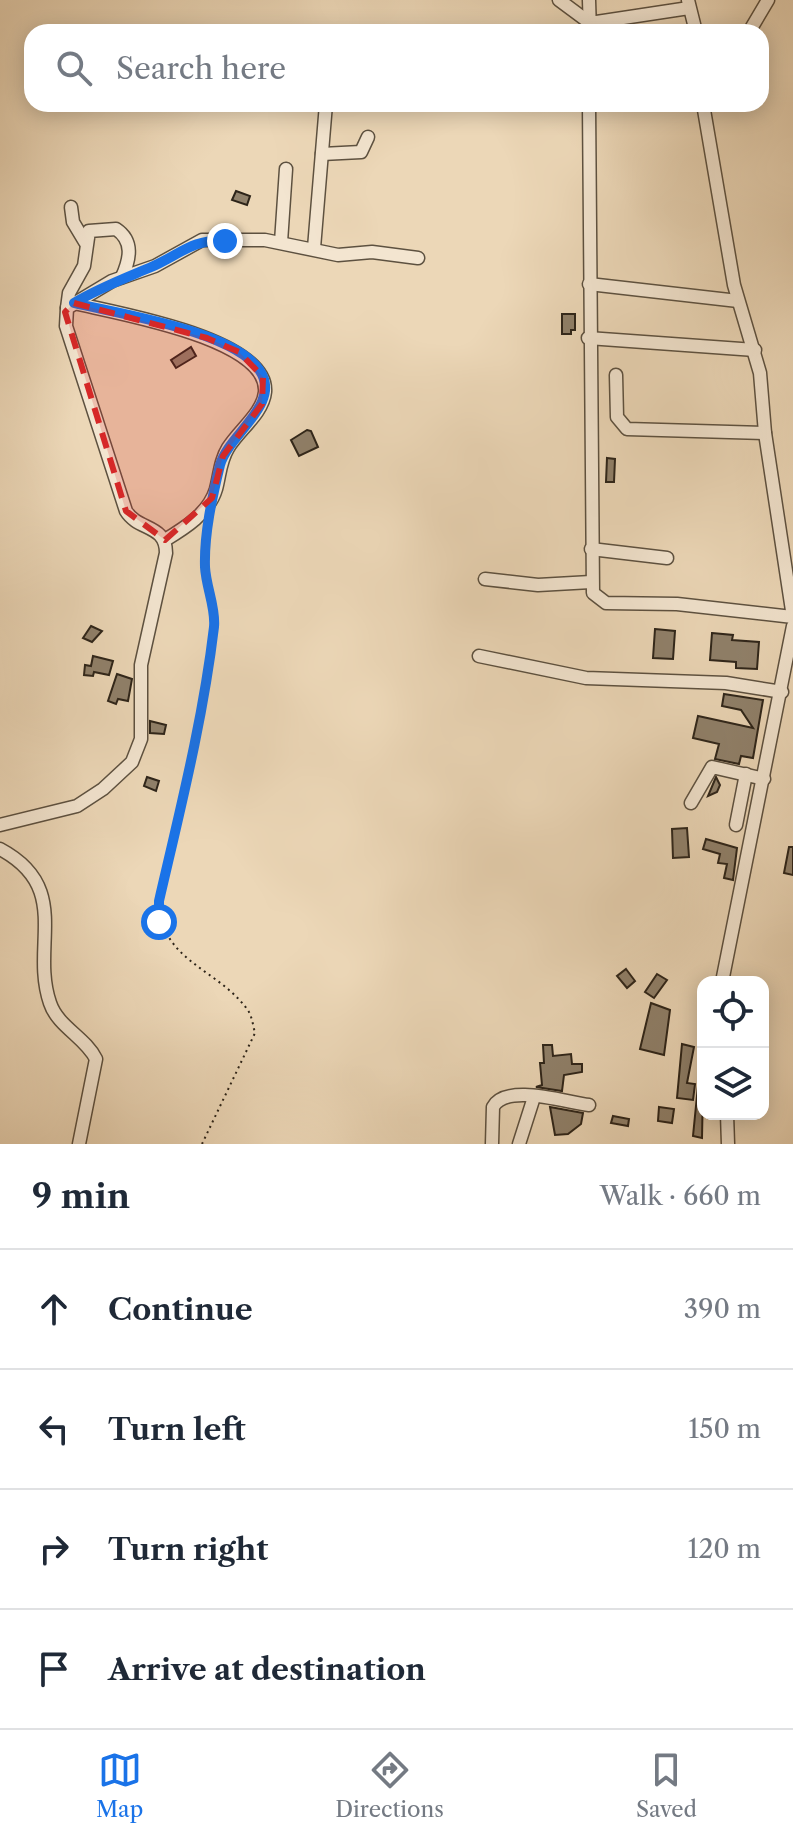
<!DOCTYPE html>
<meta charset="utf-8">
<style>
body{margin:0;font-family:"Libre Caslon Text",serif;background:#f6f6f7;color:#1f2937}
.controls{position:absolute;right:24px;bottom:24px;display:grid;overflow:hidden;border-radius:16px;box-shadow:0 4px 20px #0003}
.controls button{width:72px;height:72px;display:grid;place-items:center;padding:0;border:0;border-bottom:2px solid #e0e1e3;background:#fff;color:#1f2937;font:40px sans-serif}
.stop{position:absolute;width:24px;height:24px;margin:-18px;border:6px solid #1a73e8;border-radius:50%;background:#fff}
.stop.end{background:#1a73e8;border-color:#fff;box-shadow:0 2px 8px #0008}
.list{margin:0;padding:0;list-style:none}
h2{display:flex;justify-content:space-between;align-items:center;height:104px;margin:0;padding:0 32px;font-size:34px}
h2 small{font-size:26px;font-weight:400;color:#747a83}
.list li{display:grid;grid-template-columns:52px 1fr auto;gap:24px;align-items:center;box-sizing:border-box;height:120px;padding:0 32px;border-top:2px solid #e0e1e3}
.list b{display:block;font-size:30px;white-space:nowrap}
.list em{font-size:26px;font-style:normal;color:#747a83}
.icon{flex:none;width:44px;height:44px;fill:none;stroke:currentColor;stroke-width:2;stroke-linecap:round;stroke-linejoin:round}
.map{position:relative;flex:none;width:793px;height:1144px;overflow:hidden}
.search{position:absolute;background:#fff;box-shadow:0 4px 20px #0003;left:24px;right:24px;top:24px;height:88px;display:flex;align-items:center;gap:20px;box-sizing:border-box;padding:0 28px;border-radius:24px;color:#747a83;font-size:30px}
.sheet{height:584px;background:#fff}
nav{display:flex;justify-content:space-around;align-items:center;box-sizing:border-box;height:112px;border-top:2px solid #e0e1e3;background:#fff;font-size:22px;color:#747a83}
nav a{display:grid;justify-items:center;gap:4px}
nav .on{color:#1a73e8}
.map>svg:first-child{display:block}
</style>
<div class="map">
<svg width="793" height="1144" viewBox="0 0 793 1144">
<rect width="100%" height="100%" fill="#ecd7b7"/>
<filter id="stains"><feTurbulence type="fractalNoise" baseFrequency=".0025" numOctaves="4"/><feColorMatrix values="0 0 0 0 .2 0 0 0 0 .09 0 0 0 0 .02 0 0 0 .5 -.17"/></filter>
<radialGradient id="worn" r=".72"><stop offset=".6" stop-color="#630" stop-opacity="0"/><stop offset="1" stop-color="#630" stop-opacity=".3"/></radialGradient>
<g fill="#90816b" stroke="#2d2419" stroke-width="2">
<path d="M236 191 250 196 247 205 232 200Z"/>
<path d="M562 314H575V330H571V334H562Z"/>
<path d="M191 347 196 356 176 368 171 360Z"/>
<path d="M307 430 311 431 318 447 299 456 291 440Z"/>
<path d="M607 458 615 459 614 482H606Z"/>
<path d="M91 626 102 631 92 642 83 638Z"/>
<path d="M655 629 675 631 673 659 653 658Z"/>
<path d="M712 633 733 635 732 640 759 642 757 669 736 668V662L710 660Z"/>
<path d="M93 656 113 661 109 675 94 672 93 676 84 675 85 665 91 666Z"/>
<path d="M117 674 132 679 128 701 118 699 116 704 108 701Z"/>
<path d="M724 694 763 700 753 758 741 756 739 764 715 759 719 744 693 738 698 716 753 728 741 710 722 706Z"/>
<path d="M150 721 166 725 164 734 150 733Z"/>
<path d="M147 777 159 781 156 791 144 786Z"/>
<path d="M716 777 720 785 717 792 708 796Z"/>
<path d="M687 828 689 857 673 858 672 829Z"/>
<path d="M706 839 737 848 733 880 724 878 727 864 718 863 720 854 703 849Z"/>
<path d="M789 847H793V875L784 873Z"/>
<path d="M626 969 635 981 627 988 617 976Z"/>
<path d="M657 974 667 980 654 998 645 992Z"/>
<path d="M651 1003 670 1010 664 1055 640 1049Z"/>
<path d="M682 1044 694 1047 687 1083 695 1084 693 1100 677 1098Z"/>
<path d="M543 1045H552L553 1056 571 1054 572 1064H582V1072L564 1075 562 1091 536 1087 542 1085 540 1063H544Z"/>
<path d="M698 1086 703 1087 702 1138 693 1136Z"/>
<path d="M550 1107 583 1113 581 1124 568 1134 555 1135Z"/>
<path d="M659 1107 674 1109 672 1123 658 1121Z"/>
<path d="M613 1116 629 1119 628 1126 611 1123Z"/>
</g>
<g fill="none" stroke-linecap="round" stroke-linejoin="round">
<g stroke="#5d5140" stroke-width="15">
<g id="minor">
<path d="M559 0 590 23 689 8"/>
<path d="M589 0 590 32"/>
<path d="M688 0 696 32"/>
<path d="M749 32 768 0"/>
<path d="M589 104 593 593 606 603 677 604 793 617 765 433 760 373 734 285 703 104"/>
<path d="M322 154 361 152 368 137"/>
<path d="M71 207 73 222 85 242"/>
<path d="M281 242 286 169"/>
<path d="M314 248 326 104"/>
<path d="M589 284 738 301"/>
<path d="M74 303C115 313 269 338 265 392 263 413 239 430 228 448 220 461 220 474 216 489 209 513 185 528 165 540"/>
<path d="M67 308 69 293 84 266 89 231 116 229C134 241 130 259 122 277"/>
<path d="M588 338 755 350"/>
<path d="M616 375 617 417 627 429 765 433"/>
<path d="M591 549 667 558"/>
<path d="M485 579 538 585 591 582"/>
<path d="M479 656 586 678 726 683 782 692"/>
<path d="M691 803 712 767 764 779"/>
<path d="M0 825 77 806 103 789 132 762 141 739V665L166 553C166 524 138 531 126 511L66 326 67 308 112 281 155 266 202 240H265L338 255 372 252 418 258"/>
<path d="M736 825 746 774"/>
<path d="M0 849C73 888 30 945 50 1003 58 1027 85 1037 96 1059L79 1144"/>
<path d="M722 982 793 626"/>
<path d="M727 1114 728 1144"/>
<path d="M492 1144 493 1107C506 1083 565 1102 589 1105"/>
<path d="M519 1144 534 1097"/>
</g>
</g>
<path stroke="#2d2419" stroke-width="2" stroke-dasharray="2 4" stroke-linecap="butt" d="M202 1144 255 1033C253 1026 252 1015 247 1009 217 968 160 961 159 901L196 739 214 623 205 570 210 520"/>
<use href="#minor" stroke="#f3e5d0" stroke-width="12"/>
</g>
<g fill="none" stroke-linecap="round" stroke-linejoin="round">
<path stroke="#1a73e8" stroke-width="10" d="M159 922V901C180 810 203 720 214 627 216 608 206 587 205 567 204 534 212 498 220 465 228 435 282 404 260 371 235 331 119 314 74 303 99 288 123 279 149 268 178 256 193 238 225 241"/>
</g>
<path fill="#d62828" fill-opacity="0.2" stroke="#d62828" stroke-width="6" stroke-dasharray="16 10" stroke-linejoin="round" d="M74 303 207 338 239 352 263 377 262 404 223 456 212 498 165 540 126 511 65 312Z"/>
<rect width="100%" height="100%" filter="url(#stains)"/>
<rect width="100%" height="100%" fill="url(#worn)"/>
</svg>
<div class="controls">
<button><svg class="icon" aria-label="locate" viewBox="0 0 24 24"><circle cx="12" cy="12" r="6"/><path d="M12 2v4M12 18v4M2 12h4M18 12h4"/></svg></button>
<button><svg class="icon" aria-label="layers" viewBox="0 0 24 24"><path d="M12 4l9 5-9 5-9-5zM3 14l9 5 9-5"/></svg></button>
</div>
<div class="stop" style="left:159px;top:922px"></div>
<div class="stop end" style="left:225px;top:241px"></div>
<div class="search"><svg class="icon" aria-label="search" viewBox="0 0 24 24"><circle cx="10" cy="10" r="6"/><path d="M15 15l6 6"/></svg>Search here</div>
</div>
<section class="sheet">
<h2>9 min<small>Walk · 660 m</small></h2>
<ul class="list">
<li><svg class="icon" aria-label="ahead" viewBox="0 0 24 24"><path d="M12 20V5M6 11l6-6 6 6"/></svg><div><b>Continue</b></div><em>390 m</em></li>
<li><svg class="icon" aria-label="left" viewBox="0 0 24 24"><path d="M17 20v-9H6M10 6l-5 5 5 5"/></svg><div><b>Turn left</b></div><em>150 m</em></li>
<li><svg class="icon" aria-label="right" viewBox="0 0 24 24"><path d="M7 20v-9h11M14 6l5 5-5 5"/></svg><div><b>Turn right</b></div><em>120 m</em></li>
<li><svg class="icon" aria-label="arrive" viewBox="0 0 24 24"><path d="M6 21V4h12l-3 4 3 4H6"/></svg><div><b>Arrive at destination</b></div></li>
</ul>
</section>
<nav>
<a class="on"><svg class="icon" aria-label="map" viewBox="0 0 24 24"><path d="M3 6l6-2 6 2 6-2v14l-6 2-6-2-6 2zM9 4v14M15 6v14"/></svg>Map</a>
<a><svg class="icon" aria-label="directions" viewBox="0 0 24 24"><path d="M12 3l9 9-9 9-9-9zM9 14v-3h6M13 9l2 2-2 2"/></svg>Directions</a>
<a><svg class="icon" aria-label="saved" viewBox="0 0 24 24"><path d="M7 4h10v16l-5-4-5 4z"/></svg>Saved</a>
</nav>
